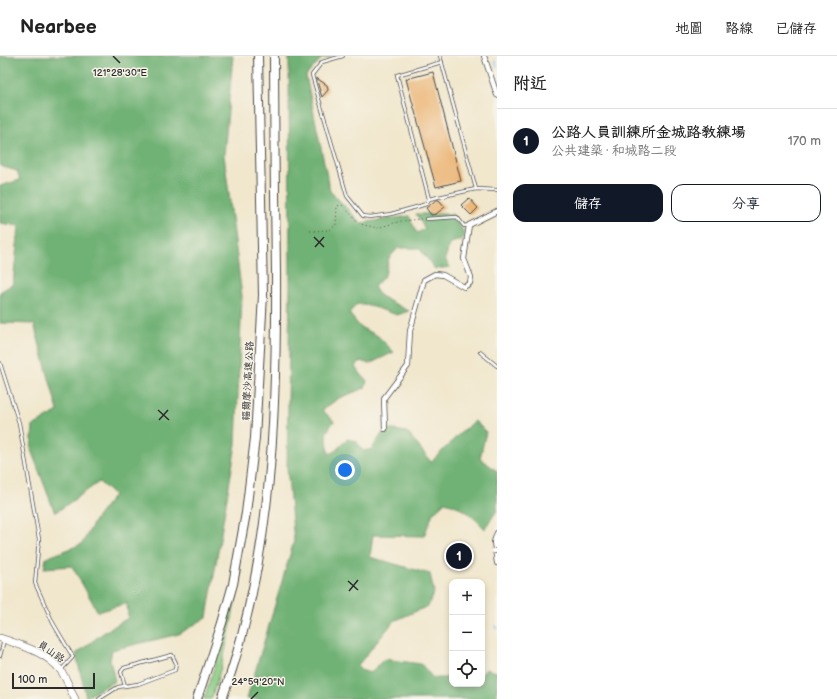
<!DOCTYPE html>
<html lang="zh-TW">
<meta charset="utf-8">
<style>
body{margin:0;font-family:"Balsamiq Sans","LXGW WenKai TC",sans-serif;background:#f6f6f6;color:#222}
.controls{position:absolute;right:12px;bottom:12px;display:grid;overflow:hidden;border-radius:8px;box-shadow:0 2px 6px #0003}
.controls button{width:36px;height:36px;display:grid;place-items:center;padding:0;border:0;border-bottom:1px solid #e0e0e0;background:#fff;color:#222;font:20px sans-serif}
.scale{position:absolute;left:12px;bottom:10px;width:83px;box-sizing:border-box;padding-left:4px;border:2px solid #2b2b2b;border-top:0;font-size:11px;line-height:14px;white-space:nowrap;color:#2b2b2b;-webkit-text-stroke:3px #f7f3e8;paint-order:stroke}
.you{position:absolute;left:345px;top:414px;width:14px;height:14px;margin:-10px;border:3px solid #fff;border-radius:50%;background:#1a73e8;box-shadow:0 0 0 6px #1a73e833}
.badge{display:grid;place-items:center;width:26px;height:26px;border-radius:50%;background:#111827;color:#fff;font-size:13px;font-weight:700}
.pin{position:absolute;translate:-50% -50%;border:2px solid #fff;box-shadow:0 1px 4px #0006}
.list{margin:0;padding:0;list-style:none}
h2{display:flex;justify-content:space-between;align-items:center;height:52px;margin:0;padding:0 16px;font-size:17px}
h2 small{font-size:13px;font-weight:400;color:#767676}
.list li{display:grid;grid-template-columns:26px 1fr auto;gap:12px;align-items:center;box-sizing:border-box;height:64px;padding:0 16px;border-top:1px solid #e0e0e0}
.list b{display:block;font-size:15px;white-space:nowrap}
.list p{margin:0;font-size:13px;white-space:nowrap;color:#767676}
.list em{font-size:13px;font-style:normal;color:#767676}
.actions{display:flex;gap:8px;padding:12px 16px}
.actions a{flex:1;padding:9px 0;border:1px solid #111827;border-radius:12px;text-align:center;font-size:14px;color:#111827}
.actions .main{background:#111827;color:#fff}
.icon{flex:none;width:22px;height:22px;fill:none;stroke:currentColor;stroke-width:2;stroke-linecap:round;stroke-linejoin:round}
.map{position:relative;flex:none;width:497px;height:643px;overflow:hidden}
header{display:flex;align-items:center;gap:24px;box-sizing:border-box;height:56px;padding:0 20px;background:#fff;border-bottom:1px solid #e0e0e0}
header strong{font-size:19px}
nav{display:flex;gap:22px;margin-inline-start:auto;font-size:14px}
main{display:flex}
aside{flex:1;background:#fff}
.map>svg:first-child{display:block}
</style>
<header>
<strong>Nearbee</strong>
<nav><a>地圖</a><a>路線</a><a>已儲存</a></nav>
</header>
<main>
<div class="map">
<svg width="497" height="643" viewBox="0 0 497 643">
<rect width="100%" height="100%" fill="#f7f3e8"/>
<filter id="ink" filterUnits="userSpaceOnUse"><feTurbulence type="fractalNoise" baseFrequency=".025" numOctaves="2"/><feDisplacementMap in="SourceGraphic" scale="8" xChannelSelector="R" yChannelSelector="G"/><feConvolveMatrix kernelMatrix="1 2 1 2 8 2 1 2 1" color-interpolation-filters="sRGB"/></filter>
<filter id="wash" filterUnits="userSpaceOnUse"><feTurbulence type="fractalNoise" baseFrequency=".012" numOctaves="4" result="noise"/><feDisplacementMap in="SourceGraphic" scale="16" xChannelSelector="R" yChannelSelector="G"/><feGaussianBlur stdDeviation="0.9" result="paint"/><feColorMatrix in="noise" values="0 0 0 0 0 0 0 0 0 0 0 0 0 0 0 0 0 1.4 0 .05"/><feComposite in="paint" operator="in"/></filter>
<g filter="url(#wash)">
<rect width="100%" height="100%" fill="#f1e7cd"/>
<path fill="#8bce87" stroke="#5b7c59" d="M241 514C233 558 226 601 211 643H204L223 584Z"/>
<g fill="#70b174" stroke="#4e6e50">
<path d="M0 0H233L224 99 242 240 236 388 207 561 179 578 112 594 110 604 115 625 86 641 76 598 103 577 128 562 127 547 98 556 72 510 44 512 46 502 82 488 95 464 114 439 99 426 55 457 31 394 33 370 58 355 34 268 0 267V236L13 228 19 170 0 167V130L20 124 17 115 0 110Z"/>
<path d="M289 0H332L321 3 306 20 330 135 361 167 409 160 417 177 425 173 416 158H452L465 178 462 184 450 187 445 203 450 211 435 213 419 192H398L389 202 385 219 374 231 380 240 409 255 397 259 371 250 357 248 349 257 360 271 378 280 394 296 369 308 360 305 355 311 367 325 365 332 339 342 322 354 334 365 326 377 329 398 334 396 347 383 356 385 363 395 372 393 385 373 407 376 431 406 460 377 475 365 486 376 480 402 497 415V454L485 473C471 459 464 451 445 446L433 457 424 480 373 479 370 501 430 518 434 536 428 550 394 565 358 609 361 614 370 617 384 603 421 608 433 622H446L452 613V628H482V618L486 613 497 616V643H247L294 485 287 411 290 229Z"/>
</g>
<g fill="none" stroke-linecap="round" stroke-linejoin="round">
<g stroke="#74bfed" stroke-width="1.5">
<path d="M495 5 497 11"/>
<path d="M495 570 497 573"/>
</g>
</g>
<g id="blocks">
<g fill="#ecb87a">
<path d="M433 16 461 125 436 131 406 23Z"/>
<path d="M316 22 327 29 328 34 322 41Z"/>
<path d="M469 142 478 152 471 159 461 149Z"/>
<path d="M436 144H439L445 151 436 158 431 159 426 152Z"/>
</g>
</g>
</g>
<g filter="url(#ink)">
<use href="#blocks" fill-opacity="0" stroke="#494743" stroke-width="1"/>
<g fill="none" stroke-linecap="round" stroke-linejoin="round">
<g stroke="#494743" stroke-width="4">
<g id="lane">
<path d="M343 0 322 6 312 19 347 140 363 160 370 161 391 158 420 150 426 148 429 143 476 133 497 134"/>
<path d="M440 0 476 133"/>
<path d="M429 143 397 19 442 6"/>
<path d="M426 163 457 161 464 170 469 169"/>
<path d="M480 296 497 310"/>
<path d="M0 307 19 367 39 483 35 527 53 567 73 601 61 614"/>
<path d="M0 600 4 584"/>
<path d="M99 643 118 631 138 628 175 614 176 607 172 599 124 612 121 616 125 630"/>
</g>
</g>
<g stroke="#494743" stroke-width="6">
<g id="street">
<path d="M484 0 497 39"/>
<path d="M385 373 384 342 408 310 410 275 424 224 435 218 443 219 464 231 470 227 471 221 464 203 469 169 497 155"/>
<path d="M497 477 494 486 497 507"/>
</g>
</g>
<g stroke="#494743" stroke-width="8">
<path id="secondary" d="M0 582C20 589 47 596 61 615 67 623 70 634 75 643"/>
</g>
<g stroke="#494743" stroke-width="10">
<g id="highway">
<path d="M197 643 222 567 233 528 246 457 255 382 263 239 258 0"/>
<path d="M222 643C272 507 277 359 276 215 275 143 274 72 274 0"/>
</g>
</g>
<path stroke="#494743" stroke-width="1" stroke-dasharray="1 3" stroke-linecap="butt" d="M310 175 330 174 336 169 337 150 342 149 360 168 377 172 401 165 421 163"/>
<use href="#lane" stroke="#fff" stroke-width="2.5"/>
<use href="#street" stroke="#fff" stroke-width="4.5"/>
<use href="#secondary" stroke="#fff" stroke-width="7"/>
<use href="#highway" stroke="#fff" stroke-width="8"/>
<g stroke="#494743" stroke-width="6" stroke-linecap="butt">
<path id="street-bridge" d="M494 495H497"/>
</g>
<use href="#street-bridge" stroke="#fff" stroke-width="4.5"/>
</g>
</g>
<path fill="none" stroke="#2b2b2b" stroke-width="1.5" d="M113 0 120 7M314 181 324 191M315 191 324 181M158 354 169 364M159 364 168 354M348 525 358 534M349 535 358 524M251 643 258 636"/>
<g text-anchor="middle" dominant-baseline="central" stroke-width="3" stroke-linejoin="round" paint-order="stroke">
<g font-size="10" fill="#2b2b2b" stroke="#f7f3e8">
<text transform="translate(248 325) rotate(-87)">福爾摩沙高速公路</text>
<text transform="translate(51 596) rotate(35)">員山路</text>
</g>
</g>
<g font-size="10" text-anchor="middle" fill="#2b2b2b" stroke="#f7f3e8" stroke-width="3" stroke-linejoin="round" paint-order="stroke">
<text x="120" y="20">121°28'30"E</text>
<text x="258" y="629">24°59'20"N</text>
</g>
</svg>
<div class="controls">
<button>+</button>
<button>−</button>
<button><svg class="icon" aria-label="locate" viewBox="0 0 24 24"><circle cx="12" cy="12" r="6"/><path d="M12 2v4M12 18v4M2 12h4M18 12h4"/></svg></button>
</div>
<div class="scale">100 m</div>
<div class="you"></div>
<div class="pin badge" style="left:459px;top:500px">1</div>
</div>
<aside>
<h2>附近<small></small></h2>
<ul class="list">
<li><span class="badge">1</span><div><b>公路人員訓練所金城路教練場</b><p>公共建築 · 和城路二段</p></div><em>170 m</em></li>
</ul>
<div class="actions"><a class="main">儲存</a><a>分享</a></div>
</aside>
</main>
